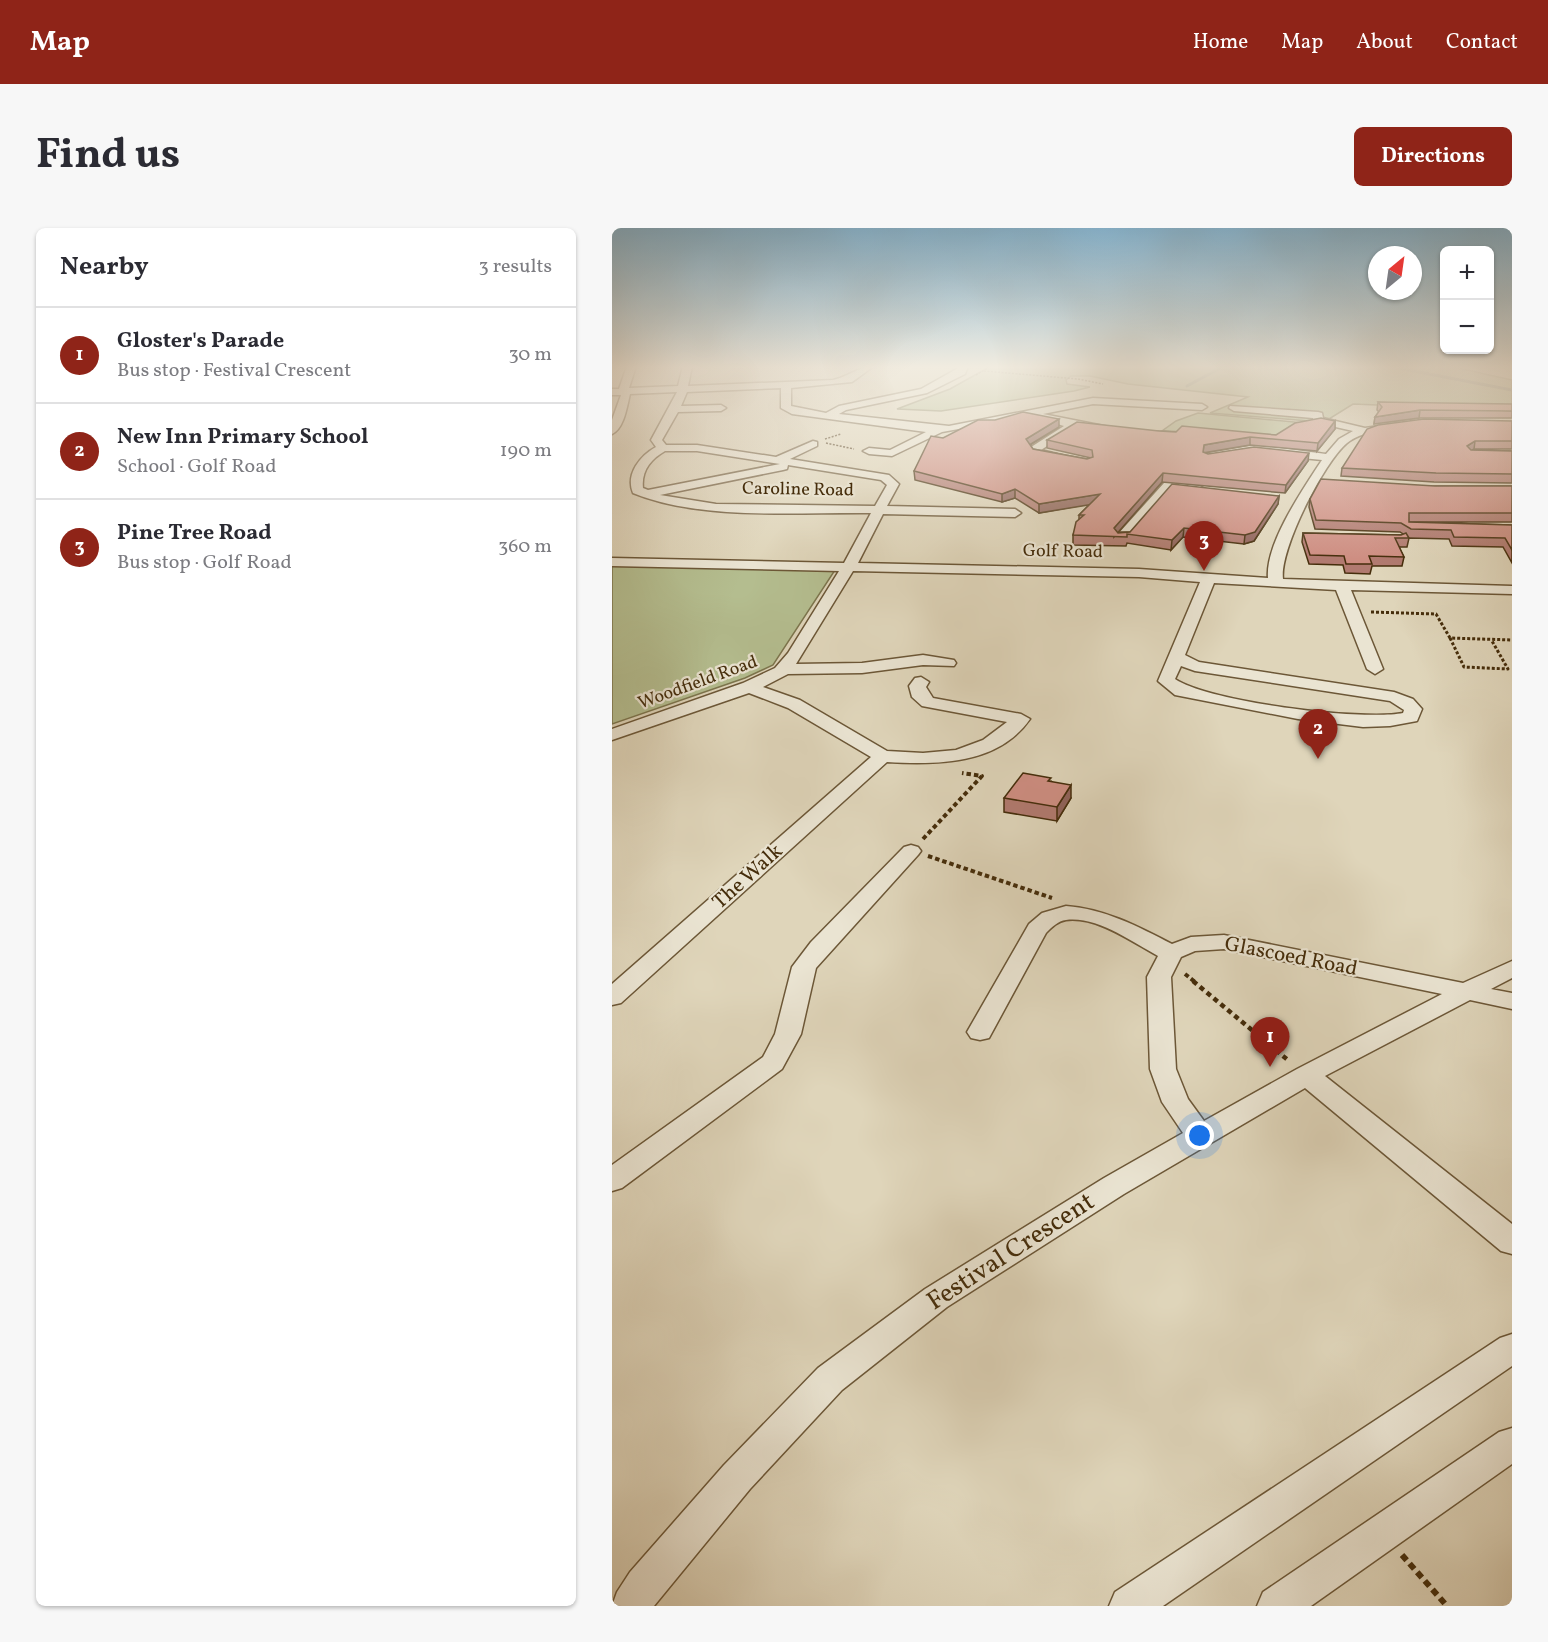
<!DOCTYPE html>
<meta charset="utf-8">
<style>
body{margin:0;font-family:Vollkorn,serif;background:#f7f7f7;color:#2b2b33}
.controls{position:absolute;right:18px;top:18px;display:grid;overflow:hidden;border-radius:9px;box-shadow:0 2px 4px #0004}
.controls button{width:54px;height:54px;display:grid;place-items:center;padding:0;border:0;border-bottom:2px solid #e1e1e2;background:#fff;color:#2b2b33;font:30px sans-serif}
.compass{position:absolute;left:756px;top:18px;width:54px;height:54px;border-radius:50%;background:#fff;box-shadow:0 2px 4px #0004;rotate:29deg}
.you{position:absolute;left:588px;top:908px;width:21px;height:21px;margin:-15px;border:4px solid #fff;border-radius:50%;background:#1a73e8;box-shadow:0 0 0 9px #1a73e833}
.badge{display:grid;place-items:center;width:39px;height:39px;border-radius:50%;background:#8f2418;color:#fff;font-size:20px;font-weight:700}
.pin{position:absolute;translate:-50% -50px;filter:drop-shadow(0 2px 3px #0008)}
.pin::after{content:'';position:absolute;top:32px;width:21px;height:18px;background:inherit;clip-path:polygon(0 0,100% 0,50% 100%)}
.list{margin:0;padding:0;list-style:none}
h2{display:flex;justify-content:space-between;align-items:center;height:78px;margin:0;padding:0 24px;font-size:26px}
h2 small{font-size:20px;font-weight:400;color:#7c7c81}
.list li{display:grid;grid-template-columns:39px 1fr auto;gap:18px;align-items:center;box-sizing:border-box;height:96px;padding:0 24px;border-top:2px solid #e1e1e2}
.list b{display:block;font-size:22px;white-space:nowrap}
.list p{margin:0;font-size:20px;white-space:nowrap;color:#7c7c81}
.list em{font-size:20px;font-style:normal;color:#7c7c81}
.map{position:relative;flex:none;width:900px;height:1378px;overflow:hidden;border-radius:9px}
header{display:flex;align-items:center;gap:36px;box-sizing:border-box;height:84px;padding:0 30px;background:#8f2418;color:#fff}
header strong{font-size:28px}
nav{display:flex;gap:33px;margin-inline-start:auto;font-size:21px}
.intro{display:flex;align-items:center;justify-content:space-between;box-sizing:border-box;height:144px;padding:0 36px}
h1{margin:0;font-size:42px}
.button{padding:15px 27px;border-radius:9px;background:#8f2418;color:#fff;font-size:21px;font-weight:700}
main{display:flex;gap:36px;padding:0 36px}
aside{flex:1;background:#fff;border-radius:9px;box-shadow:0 2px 4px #0004}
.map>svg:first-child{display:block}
</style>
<header>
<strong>Map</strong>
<nav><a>Home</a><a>Map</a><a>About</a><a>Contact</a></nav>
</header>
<div class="intro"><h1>Find us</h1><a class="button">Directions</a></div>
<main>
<aside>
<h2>Nearby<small>3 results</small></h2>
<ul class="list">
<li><span class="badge">1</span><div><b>Gloster's Parade</b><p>Bus stop · Festival Crescent</p></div><em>30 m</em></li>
<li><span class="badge">2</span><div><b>New Inn Primary School</b><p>School · Golf Road</p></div><em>190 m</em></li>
<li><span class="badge">3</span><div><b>Pine Tree Road</b><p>Bus stop · Golf Road</p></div><em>360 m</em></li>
</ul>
</aside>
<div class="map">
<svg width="900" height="1378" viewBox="0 0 900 1378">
<rect width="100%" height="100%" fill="#dfd5ba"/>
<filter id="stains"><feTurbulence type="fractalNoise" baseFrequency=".00333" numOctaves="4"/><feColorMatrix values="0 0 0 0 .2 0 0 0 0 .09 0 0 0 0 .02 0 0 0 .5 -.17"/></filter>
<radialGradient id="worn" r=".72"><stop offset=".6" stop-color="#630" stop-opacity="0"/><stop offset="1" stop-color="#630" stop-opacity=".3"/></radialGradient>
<g fill="#b4bd8f" stroke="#7c754d" stroke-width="1.5">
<path d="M379 138H837L900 152V177L815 179 741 176 717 191 697 193 598 185 636 169 516 156 478 148H459L454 152 455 156 478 159 462 163 329 183 285 181 338 161Z"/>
<path d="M586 185 693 195 660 214 550 203 564 193Z"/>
<path d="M0 334 225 339 161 437 133 450 0 496Z"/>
</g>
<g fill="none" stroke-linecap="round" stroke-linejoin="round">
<g stroke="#748070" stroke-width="3">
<path d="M776 138 900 162"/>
<path d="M575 158 612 138"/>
</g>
<g stroke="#6c5737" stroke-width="3">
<g id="minor">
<path d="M15 138H24L17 160 66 158 71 138H80L76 158 221 152C236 149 247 138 262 138L240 154 179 160V178L214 185 227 178 309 161 350 138H356L353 146 315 165 234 182 227 186 337 198 481 170 590 176 595 179 590 182 481 176 431 186 497 199 492 202 464 199 429 222 453 228 455 230 449 233 423 228 416 221 452 198 418 188 330 204 280 228 257 226 251 223 257 220 278 222 314 204 180 186 169 180V160L75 164 69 178 109 177 114 180 109 183 66 184 50 212 54 217H85L164 229 201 213 205 214V218L178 231 277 247 287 256 275 278 403 281 409 285 403 289 271 286 246 335 527 341 656 350C653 316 691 261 710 232L641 225 596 232 590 229C615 208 684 223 714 226L727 211 741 203 702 194 701 190 622 183 617 180 618 178 706 184 710 185 711 190 753 200 788 195V199C770 203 750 203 735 215 712 234 667 322 671 351L900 358V366L739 362 771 441 763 446 755 441 724 362 602 355 573 427 587 434 782 464 801 471 810 481 805 493 778 498 751 499 686 491 563 467 546 453 588 354 527 349 241 343 184 436 250 435 311 427 342 432 344 435 342 438 311 437 250 445 176 446 151 459 188 472 275 523 311 525 344 522 371 512 395 494 310 478 300 469 297 458 303 450 309 449 317 454 314 459 321 470 409 486 418 491C386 537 325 537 275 534L9 775 0 777V756L259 529 176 480 137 465 0 512V501L131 455 163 440 176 425 227 343 0 338V330L232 335 259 285C184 284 90 293 21 265 13 246 29 227 44 219L39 212 65 164 18 166C15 178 12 201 0 206V192L9 167H0V161H7ZM53 223H85L168 236 36 262 31 260C29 243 39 231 53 223ZM176 237 269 252 275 257 263 278 104 276 48 267 171 242 175 241ZM569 438 583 443 778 473 792 482 791 485C750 493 597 474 563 451Z"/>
<path d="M556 254 588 258 594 262 588 266 559 262 516 312H506V306L552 255Z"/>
<path d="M299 617 306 619 309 623 306 627 204 740 189 806 170 841 10 960 0 963V937L151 829 163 806 180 739 199 714 292 619Z"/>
<path d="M454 678C493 681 525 698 560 716L579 709 612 707 851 755 900 733V750L879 761 900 765V781L858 772 713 848 900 996V1026L889 1023 693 860 512 966 335 1079 230 1162 138 1261 42 1378H0L5 1364 18 1344 112 1237 206 1140 313 1061 492 950 571 905 550 874 538 841 535 749 546 728C520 714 485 688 454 692 446 693 440 699 434 705L377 810 368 812 359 810 355 804 417 696 430 685ZM612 721 830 766 685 841 592 893 576 871 564 841 559 749 569 729 583 723Z"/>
<path d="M900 1106V1138L551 1378H497L503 1364 888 1110Z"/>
<path d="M900 1200V1236L699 1378H645L651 1364 887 1204Z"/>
</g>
</g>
<g stroke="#452d0b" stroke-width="1.5" stroke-dasharray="2 1.5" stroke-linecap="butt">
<path d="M372 143 466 151 491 156"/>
<path d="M364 147 379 138"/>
<path d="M213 211 229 206"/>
<path d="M214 215 242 221"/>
</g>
<g stroke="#452d0b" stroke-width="3" stroke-dasharray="3 2" stroke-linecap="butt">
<path d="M759 384 824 386 838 410 900 412"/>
<path d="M838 410 852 439 896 441 880 413"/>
</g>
<g stroke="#452d0b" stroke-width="4" stroke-dasharray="4.5 3" stroke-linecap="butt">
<path d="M311 611 370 548 350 545"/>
<path d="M316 628 440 670"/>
<path d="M573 746 583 754"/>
</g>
<path stroke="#452d0b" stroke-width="4.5" stroke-dasharray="5 4" stroke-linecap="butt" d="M581 753 677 833"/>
<path stroke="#452d0b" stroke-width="6" stroke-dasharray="7 4.5" stroke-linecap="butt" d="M790 1327 835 1378"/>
<use href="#minor" fill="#eae4d2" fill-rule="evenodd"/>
</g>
<g fill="#b17a70" stroke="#452d0b" stroke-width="1.5">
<path d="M766 174 900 183V190H807L762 196 763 189 767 184 765 182Z"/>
<path d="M723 193V201L705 223 638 217 592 225 596 226 696 233 673 265 550 254 506 304H518L667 268 666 276 642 313 632 316 571 309 559 322 515 315 514 318 461 317V307L467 292V287L478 276 427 285 403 270 390 274 303 252 302 243 331 210 447 199 418 217 421 221 475 231 479 230 435 220V212L547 203 664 207Z"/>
<path d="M900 193V221H862L859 222 900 223V255L822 254 729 248 730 240Z"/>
<path d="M823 258H900V294H797L900 297V335L891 319 840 318 837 311 797 310 795 319H787L792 329 790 338H760L758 346 733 345 731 337 697 336 690 314 691 305 789 307 791 306 788 304 703 301 697 279 698 271Z"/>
<path d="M439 553 459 570 445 593 392 584V570Z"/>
</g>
<g fill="#90635b" stroke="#452d0b" stroke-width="1.5">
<path d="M808 182 807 190 762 196 763 189Z"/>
<path d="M447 191V199L414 219V211Z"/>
<path d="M723 193V201L705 223 706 215Z"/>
<path d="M638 209V217L591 225 590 232 592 217Z"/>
<path d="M863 213 862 221 854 226 855 218Z"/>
<path d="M697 225 696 233 673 265 674 257Z"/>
<path d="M551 245 550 254 502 309V300Z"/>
<path d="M403 261V270L390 274V266Z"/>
<path d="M488 266V275L427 285V276Z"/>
<path d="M667 268 666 276 642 313 632 316 633 307Z"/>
<path d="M572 300 571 309 559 322 560 312Z"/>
<path d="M459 557V570L445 593V579Z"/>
</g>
<g fill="#ce8e82" stroke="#452d0b" stroke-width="1.5">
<path d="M766 174 900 176V183L808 182 763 189 770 179Z"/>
<path d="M411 184 447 191 414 211 421 221 475 231 481 229 480 222 435 212 465 194 547 203 564 204 570 198 664 207 683 195 709 190 723 193 706 215 638 209 592 217 591 224 596 226 642 219 697 225 674 257 551 245 502 300 506 305 518 304 560 256 667 268 643 304 633 307 572 300 560 312 515 306V309L461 307 464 294 472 287H467L488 266 427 276 403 261 390 266 302 243 319 208 331 210 366 192H383Z"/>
<path d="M812 191 900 193V213H863L855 218 859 222 900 223V246L824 245 730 240 755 201 766 197Z"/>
<path d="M709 251 823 258H900V285H797V294L900 297V322L893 310 842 309 839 302 799 301 789 295 704 292 698 271Z"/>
<path d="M691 305 789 307 794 305 797 310H783L792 329 757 328 760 336H734L732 328 698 327Z"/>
<path d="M411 545 439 550 436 553 459 557 445 579 392 570Z"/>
</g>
<linearGradient id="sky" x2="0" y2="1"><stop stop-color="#86b6d3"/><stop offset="0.42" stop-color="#f1ece0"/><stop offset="1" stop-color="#f1ece0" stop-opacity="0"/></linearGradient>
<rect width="900" height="331" fill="url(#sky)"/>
<g text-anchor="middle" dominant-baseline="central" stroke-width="4.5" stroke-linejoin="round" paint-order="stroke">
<g font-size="18" fill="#452d0b" stroke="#eae4d2">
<text transform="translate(186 262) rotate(1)">Caroline Road</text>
<text transform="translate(451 324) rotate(1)">Golf Road</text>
<text transform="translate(86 455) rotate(-20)">Woodfield Road</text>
</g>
<g font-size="21" fill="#452d0b" stroke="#eae4d2">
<text transform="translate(136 649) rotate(-42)">The Walk</text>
<text transform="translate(679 729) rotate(11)">Glascoed Road</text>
</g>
<g font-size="26" fill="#452d0b" stroke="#eae4d2">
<text transform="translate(399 1024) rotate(-33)">Festival Crescent</text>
</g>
</g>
<rect width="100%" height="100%" filter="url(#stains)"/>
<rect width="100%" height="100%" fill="url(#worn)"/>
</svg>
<div class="controls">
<button>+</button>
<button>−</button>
</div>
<svg class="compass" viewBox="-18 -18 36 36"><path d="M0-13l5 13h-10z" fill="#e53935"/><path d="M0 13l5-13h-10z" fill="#7c7c81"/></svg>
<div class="you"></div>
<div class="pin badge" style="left:658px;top:839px">1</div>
<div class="pin badge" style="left:706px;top:531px">2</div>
<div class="pin badge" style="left:592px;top:343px">3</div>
</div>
</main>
